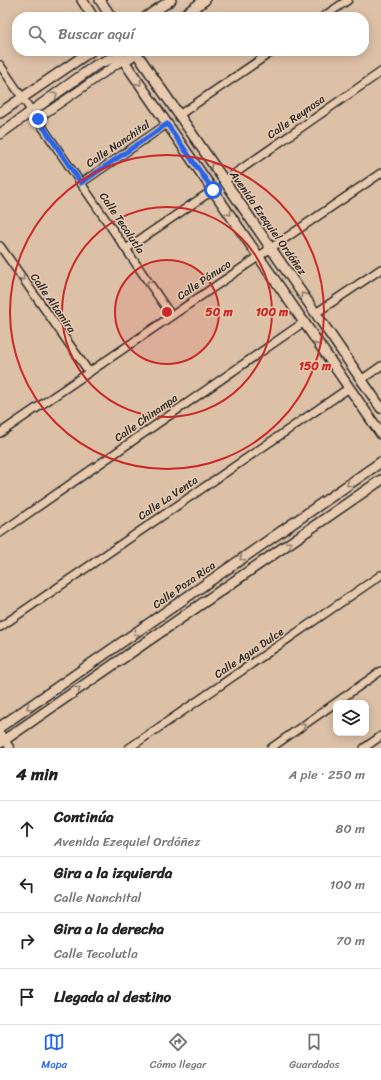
<!DOCTYPE html>
<html lang="es">
<meta charset="utf-8">
<style>
body{margin:0;font-family:Sriracha,sans-serif;background:#f6f6f6;color:#222}
.controls{position:absolute;right:12px;bottom:12px;display:grid;overflow:hidden;border-radius:8px;box-shadow:0 2px 10px #0003}
.controls button{width:36px;height:36px;display:grid;place-items:center;padding:0;border:0;border-bottom:1px solid #e0e0e0;background:#fff;color:#222;font:20px sans-serif}
.stop{position:absolute;width:12px;height:12px;margin:-9px;border:3px solid #2563eb;border-radius:50%;background:#fff}
.stop.end{background:#2563eb;border-color:#fff;box-shadow:0 1px 4px #0008}
.list{margin:0;padding:0;list-style:none}
h2{display:flex;justify-content:space-between;align-items:center;height:52px;margin:0;padding:0 16px;font-size:17px}
h2 small{font-size:13px;font-weight:400;color:#767676}
.list li{display:grid;grid-template-columns:26px 1fr auto;gap:12px;align-items:center;box-sizing:border-box;height:56px;padding:0 16px;border-top:1px solid #e0e0e0}
.list b{display:block;font-size:15px;white-space:nowrap}
.list p{margin:0;font-size:13px;white-space:nowrap;color:#767676}
.list em{font-size:13px;font-style:normal;color:#767676}
.icon{flex:none;width:22px;height:22px;fill:none;stroke:currentColor;stroke-width:2;stroke-linecap:round;stroke-linejoin:round}
.map{position:relative;flex:none;width:381px;height:748px;overflow:hidden}
.search{position:absolute;background:#fff;box-shadow:0 2px 10px #0003;left:12px;right:12px;top:12px;height:44px;display:flex;align-items:center;gap:10px;box-sizing:border-box;padding:0 14px;border-radius:16px;color:#767676;font-size:15px}
.sheet{height:276px;background:#fff}
nav{display:flex;justify-content:space-around;align-items:center;box-sizing:border-box;height:56px;border-top:1px solid #e0e0e0;background:#fff;font-size:11px;color:#767676}
nav a{display:grid;justify-items:center;gap:2px}
nav .on{color:#2563eb}
.map>svg:first-child{display:block}
</style>
<div class="map">
<svg width="381" height="748" viewBox="0 0 381 748">
<rect width="100%" height="100%" fill="#ddc1a7"/>
<filter id="ink" filterUnits="userSpaceOnUse"><feTurbulence type="fractalNoise" baseFrequency=".025" numOctaves="2"/><feDisplacementMap in="SourceGraphic" scale="8" xChannelSelector="R" yChannelSelector="G"/><feConvolveMatrix kernelMatrix="1 2 1 2 8 2 1 2 1" color-interpolation-filters="sRGB"/></filter>
<g filter="url(#ink)">
<g fill="none" stroke-linecap="round" stroke-linejoin="round">
<g stroke="#2b2b2b" stroke-width="10">
<g id="minor">
<path d="M323 17 348 0"/>
<path d="M0 65 171 315"/>
<path d="M179 115 273 51"/>
<path d="M37 119 123 60"/>
<path d="M224 181 381 72"/>
<path d="M81 183 167 124"/>
<path d="M0 246 89 372"/>
<path d="M126 249 213 190"/>
<path d="M316 313 381 269"/>
<path d="M361 380 381 366"/>
<path d="M0 433 381 173"/>
<path d="M0 533 304 322"/>
<path d="M0 627 349 388"/>
<path d="M0 733 10 748"/>
<path d="M129 748 381 575"/>
<path d="M271 748 381 671"/>
<path d="M364 748 381 736"/>
</g>
</g>
<g stroke="#2b2b2b" stroke-width="12">
<g id="tertiary">
<path d="M82 0 93 17"/>
<path d="M100 0 111 17"/>
<path d="M146 17 171 0"/>
<path d="M181 17 205 0"/>
<path d="M117 51 381 434"/>
<path d="M135 51 381 408"/>
<path d="M0 113 91 51"/>
<path d="M0 134 96 65 110 59H128L133 55 134 51"/>
<path d="M0 727 381 462"/>
<path d="M0 743 381 480"/>
</g>
</g>
<use href="#minor" stroke="#e8cbaf" stroke-width="7"/>
<use href="#tertiary" stroke="#e8cbaf" stroke-width="9"/>
</g>
<defs><path id="oneway-chevron" d="M-2-3.5L2.5 0L-2 3.5" fill="none" stroke-width="1.6" stroke-linecap="round" stroke-linejoin="round"/></defs>
<g stroke="#8a7b6d">
<use href="#oneway-chevron" transform="translate(139 83) rotate(55)"/>
<use href="#oneway-chevron" transform="translate(55 95) rotate(-35)"/>
<use href="#oneway-chevron" transform="translate(213 165) rotate(-124)"/>
<use href="#oneway-chevron" transform="translate(229 213) rotate(55)"/>
<use href="#oneway-chevron" transform="translate(22 278) rotate(55)"/>
<use href="#oneway-chevron" transform="translate(149 283) rotate(-124)"/>
<use href="#oneway-chevron" transform="translate(303 295) rotate(-125)"/>
<use href="#oneway-chevron" transform="translate(318 343) rotate(55)"/>
<use href="#oneway-chevron" transform="translate(349 484) rotate(145)"/>
<use href="#oneway-chevron" transform="translate(289 544) rotate(-35)"/>
<use href="#oneway-chevron" transform="translate(242 558) rotate(145)"/>
<use href="#oneway-chevron" transform="translate(136 633) rotate(145)"/>
<use href="#oneway-chevron" transform="translate(78 689) rotate(-35)"/>
<use href="#oneway-chevron" transform="translate(29 707) rotate(145)"/>
<use href="#oneway-chevron" transform="translate(303 726) rotate(-35)"/>
</g>
</g>
<g fill="none" stroke-linecap="round" stroke-linejoin="round" filter="url(#ink)">
<path stroke="#2563eb" stroke-width="5" d="M38 119 81 183 167 124 213 190"/>
</g>
<circle cx="167" cy="312" r="52" fill="#cd2828" fill-opacity=".12"/>
<g fill="none" stroke="#cd2828" stroke-width="2">
<circle cx="167" cy="312" r="52"/>
<circle cx="167" cy="312" r="105"/>
<circle cx="167" cy="312" r="157"/>
</g>
<g text-anchor="middle" dominant-baseline="central" stroke-width="3" stroke-linejoin="round" paint-order="stroke">
<g font-size="11" fill="#2b2b2b" stroke="#e8cbaf">
<text transform="translate(296 117) rotate(-35)">Calle Reynosa</text>
<text transform="translate(118 144) rotate(-34)">Calle Nanchital</text>
<text transform="translate(122 223) rotate(56)">Calle Tecolutla</text>
<text transform="translate(268 223) rotate(55)">Avenida Ezequiel Ordóñez</text>
<text transform="translate(204 280) rotate(-34)">Calle Pánuco</text>
<text transform="translate(53 303) rotate(55)">Calle Altamira</text>
<text transform="translate(146 418) rotate(-35)">Calle Chinampa</text>
<text transform="translate(168 498) rotate(-34)">Calle La Venta</text>
<text transform="translate(184 585) rotate(-35)">Calle Poza Rica</text>
<text transform="translate(249 653) rotate(-34)">Calle Agua Dulce</text>
</g>
</g>
<circle cx="167" cy="312" r="6" fill="#cd2828" stroke="#e8cbaf" stroke-width="2"/>
<g font-size="12" text-anchor="middle" font-weight="bold" fill="#cd2828" stroke="#e8cbaf" stroke-width="3" stroke-linejoin="round" paint-order="stroke">
<text x="219" y="316">50 m</text>
<text x="272" y="316">100 m</text>
<text x="315" y="370">150 m</text>
</g>
</svg>
<div class="controls">
<button><svg class="icon" aria-label="layers" viewBox="0 0 24 24"><path d="M12 4l9 5-9 5-9-5zM3 14l9 5 9-5"/></svg></button>
</div>
<div class="stop" style="left:213px;top:190px"></div>
<div class="stop end" style="left:38px;top:119px"></div>
<div class="search"><svg class="icon" aria-label="search" viewBox="0 0 24 24"><circle cx="10" cy="10" r="6"/><path d="M15 15l6 6"/></svg>Buscar aquí</div>
</div>
<section class="sheet">
<h2>4 min<small>A pie · 250 m</small></h2>
<ul class="list">
<li><svg class="icon" aria-label="ahead" viewBox="0 0 24 24"><path d="M12 20V5M6 11l6-6 6 6"/></svg><div><b>Continúa</b><p>Avenida Ezequiel Ordóñez</p></div><em>80 m</em></li>
<li><svg class="icon" aria-label="left" viewBox="0 0 24 24"><path d="M17 20v-9H6M10 6l-5 5 5 5"/></svg><div><b>Gira a la izquierda</b><p>Calle Nanchital</p></div><em>100 m</em></li>
<li><svg class="icon" aria-label="right" viewBox="0 0 24 24"><path d="M7 20v-9h11M14 6l5 5-5 5"/></svg><div><b>Gira a la derecha</b><p>Calle Tecolutla</p></div><em>70 m</em></li>
<li><svg class="icon" aria-label="arrive" viewBox="0 0 24 24"><path d="M6 21V4h12l-3 4 3 4H6"/></svg><div><b>Llegada al destino</b></div></li>
</ul>
</section>
<nav>
<a class="on"><svg class="icon" aria-label="map" viewBox="0 0 24 24"><path d="M3 6l6-2 6 2 6-2v14l-6 2-6-2-6 2zM9 4v14M15 6v14"/></svg>Mapa</a>
<a><svg class="icon" aria-label="directions" viewBox="0 0 24 24"><path d="M12 3l9 9-9 9-9-9zM9 14v-3h6M13 9l2 2-2 2"/></svg>Cómo llegar</a>
<a><svg class="icon" aria-label="saved" viewBox="0 0 24 24"><path d="M7 4h10v16l-5-4-5 4z"/></svg>Guardados</a>
</nav>
